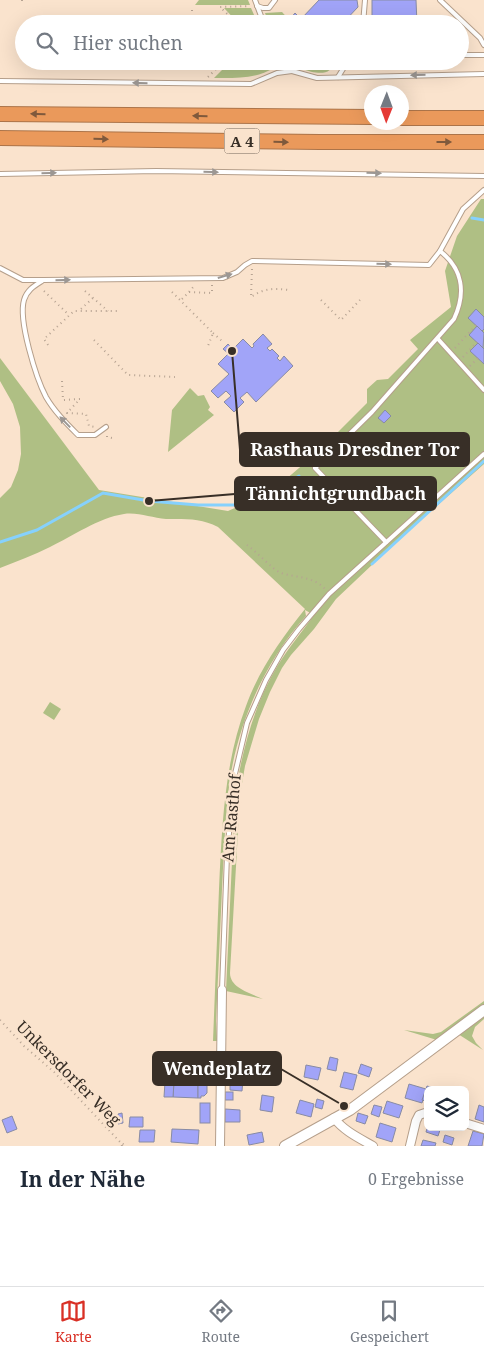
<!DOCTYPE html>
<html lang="de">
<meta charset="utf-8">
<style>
body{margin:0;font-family:"Noto Serif",serif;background:#f6f6f7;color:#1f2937}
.controls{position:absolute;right:15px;bottom:15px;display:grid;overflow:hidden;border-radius:8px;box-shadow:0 5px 20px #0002}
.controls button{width:45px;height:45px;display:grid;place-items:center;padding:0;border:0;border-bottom:1px solid #e0e1e3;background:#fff;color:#1f2937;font:25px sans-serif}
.compass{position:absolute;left:364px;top:85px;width:45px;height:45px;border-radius:50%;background:#fff;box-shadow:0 5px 20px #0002;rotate:181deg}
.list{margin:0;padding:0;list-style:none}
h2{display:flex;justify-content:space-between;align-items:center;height:65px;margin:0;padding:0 20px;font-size:21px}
h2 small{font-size:16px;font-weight:400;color:#747a83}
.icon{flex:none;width:28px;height:28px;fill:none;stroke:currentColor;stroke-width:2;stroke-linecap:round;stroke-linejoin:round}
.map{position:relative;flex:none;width:484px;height:1146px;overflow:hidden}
.search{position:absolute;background:#fff;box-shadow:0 5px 20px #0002;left:15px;right:15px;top:15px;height:55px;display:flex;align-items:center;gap:12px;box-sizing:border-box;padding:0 18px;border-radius:28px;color:#747a83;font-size:19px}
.sheet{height:140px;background:#fff}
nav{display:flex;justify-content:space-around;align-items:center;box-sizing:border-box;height:70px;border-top:1px solid #e0e1e3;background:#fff;font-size:14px;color:#747a83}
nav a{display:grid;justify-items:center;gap:2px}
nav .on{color:#d93025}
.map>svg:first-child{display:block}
</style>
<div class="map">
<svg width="484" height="1146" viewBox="0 0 484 1146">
<rect width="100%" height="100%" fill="#fae3cd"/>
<g fill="#afbf84">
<path d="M199 0H248L250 5H195Z"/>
<path d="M224 8H251L258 24H239Z"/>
<path d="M282 12 293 24H269L265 13Z"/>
<path d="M231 61H269L273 64 274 68C255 79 236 78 214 78Z"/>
<path d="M288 61H324L326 63 328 61H332C335 83 296 69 288 61Z"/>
<path d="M481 199H484V464L393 545 336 599 314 629 291 655 282 668 270 692 259 719 245 766 240 795 230 973C230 988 250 993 263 999L226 991 235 796C242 751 254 704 278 665 289 647 302 632 314 615L305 610 306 616C266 660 239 720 230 779 225 815 224 852 222 889 220 933 218 977 216 1021L217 1041H213C215 990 217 940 219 889 222 827 224 764 246 706 259 670 281 639 305 609L218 527C201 518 185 519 166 519 152 518 138 512 124 514 98 518 73 536 50 547 34 555 17 561 0 568V498L11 487 18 470 21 454 20 427 13 404 0 381V358L99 490 228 511 271 492 320 450 367 403V389L377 380 388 379 418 349 410 340 451 307 445 271 457 236Z"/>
<path d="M190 388 198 396 204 395 210 407 208 410 214 415 168 452 172 410Z"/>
<path d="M50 702 61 709 54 720 43 713Z"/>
<path d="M484 1001V1004L437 1040 404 1030 433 1034 441 1032Z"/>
<path d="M484 1015V1019L475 1027 472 1036 476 1043 483 1050 458 1034Z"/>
</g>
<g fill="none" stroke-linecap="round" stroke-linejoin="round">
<g stroke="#86d1fd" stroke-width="3">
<path d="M472 218 484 220"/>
<path d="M0 542 37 530 103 493 149 501 198 505H235L260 499 299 476"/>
<path d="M372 564 484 461"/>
</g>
</g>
<g fill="#a1a4f8" stroke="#888ba4">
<path d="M319 0H357L358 7 342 24H295L290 19 295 13 301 19Z"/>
<path d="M372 0H416L417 24H372Z"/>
<rect x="373" y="61" width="44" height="2"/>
<path d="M476 309 484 317V329L482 331 468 318Z"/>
<path d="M477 326 484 333 483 348 469 335Z"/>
<path d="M263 334 272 344 267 348 270 351 272 349 279 356 277 358 280 361 284 356 293 366 256 402 247 392 240 398 244 402 234 412 224 402 231 396 226 391 218 398 211 391 229 374 218 364 243 339 252 348 254 346 253 344Z"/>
<path d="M478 343 484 349V364L470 351Z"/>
<path d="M228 344 234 350 229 354 223 349Z"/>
<path d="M385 410 391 416 384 423 378 418Z"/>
<path d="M330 1057 338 1059 336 1071 327 1069Z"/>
<path d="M361 1064 372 1068 369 1077 358 1073Z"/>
<path d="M306 1065 321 1068 318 1080 304 1077Z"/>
<path d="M344 1072 357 1075 353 1090 340 1087Z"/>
<path d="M230 1078 243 1079 242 1091 230 1090Z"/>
<path d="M174 1081 198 1082V1098L173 1097Z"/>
<path d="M165 1082H174L173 1097H164Z"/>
<path d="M198 1082 207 1083V1093L204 1096H201V1098H198Z"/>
<path d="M409 1084 426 1089 422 1103 405 1098Z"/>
<path d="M427 1086 434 1088V1090H428V1102L422 1100Z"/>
<rect x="225" y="1092" width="8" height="8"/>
<path d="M262 1095 274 1097 272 1112 260 1110Z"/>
<path d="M317 1099 324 1101 322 1109 315 1107Z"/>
<path d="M300 1100 314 1104 311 1117 296 1113Z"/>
<path d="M387 1101 403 1106 399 1118 383 1113Z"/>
<rect x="200" y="1103" width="10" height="20"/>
<path d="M374 1105 382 1107 379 1117 371 1114Z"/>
<path d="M479 1105 484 1107V1122L475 1119Z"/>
<path d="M225 1109 240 1110V1122H225Z"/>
<path d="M122 1113 123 1123 118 1124V1114Z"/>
<path d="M358 1113 368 1116 365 1124 356 1121Z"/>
<path d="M12 1116 17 1129 7 1133 2 1120Z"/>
<path d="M130 1117H143V1127H129Z"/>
<path d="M380 1123 396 1128 392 1142 376 1137Z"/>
<path d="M428 1125V1127H441L438 1136 426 1132Z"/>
<path d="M172 1129 199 1130 198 1144 171 1142Z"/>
<path d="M140 1130H155L154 1142H139Z"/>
<path d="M473 1131 484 1134 482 1146H468Z"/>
<path d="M262 1132 264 1142 249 1145 247 1135Z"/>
<path d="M445 1135 454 1138 452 1145 443 1142Z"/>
<path d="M423 1140 436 1143 435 1146H421Z"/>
</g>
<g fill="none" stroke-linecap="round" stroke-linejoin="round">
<g stroke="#b59f8b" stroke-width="6">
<g id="service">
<path d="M255 0 264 24"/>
<path d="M440 0 480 38 484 45"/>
<path d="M257 6 263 8H269L275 0"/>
<path d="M363 24 365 0"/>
<path d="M460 55H484"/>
<path d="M280 61 292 71 317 78 484 74"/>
<path d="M338 77 348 61"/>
<path d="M0 81 251 84 277 73 292 71"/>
<path d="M0 174 156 171 484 176"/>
<path d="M0 268 23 280H44L223 278 237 272 245 265 252 261 429 265 440 251 463 209 484 190"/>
<path d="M42 281C34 286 27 290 24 300 18 320 36 378 46 397 54 411 66 423 78 435H95L106 427"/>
<path d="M438 339 484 390"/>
<path d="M386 542 315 468 372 412 454 319C466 293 463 269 440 251"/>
<path d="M222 990 227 855 234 778 247 723 266 680 283 650 299 629 329 594 484 454"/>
</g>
</g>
<g stroke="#b59f8b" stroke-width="10">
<g id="minor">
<path d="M334 1118C344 1131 359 1138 373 1146"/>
<path d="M465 1123 484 1129"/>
<path d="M220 1146 222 990"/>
<path d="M410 1146 416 1121 419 1115 428 1112"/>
</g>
</g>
<g stroke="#b59f8b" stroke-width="12">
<path id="tertiary" d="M285 1146 350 1110 484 1010"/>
</g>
<g stroke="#ac7449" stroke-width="16">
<g id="motorway">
<path d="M0 114 372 117"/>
<path d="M402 118H484"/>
<path d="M0 138 320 142H484"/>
</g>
</g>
<g stroke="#b6a392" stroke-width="2" stroke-dasharray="1 4" stroke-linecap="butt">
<path d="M22 0V4"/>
<path d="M192 11V6"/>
<path d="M238 24 220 7 250 6"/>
<path d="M208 77 224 61"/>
<path d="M252 269 251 297C264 288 274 288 289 290"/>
<path d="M44 291 69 315"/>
<path d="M85 291 108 311"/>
<path d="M172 292 213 333 208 346"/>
<path d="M189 292 195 285"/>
<path d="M182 299 189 292 212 293V284"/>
<path d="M321 300 341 320 360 300"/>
<path d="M81 309 94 297"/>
<path d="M213 333 223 342"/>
<path d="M94 340 128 375 175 377"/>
<path d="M48 345 44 339 74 311H120"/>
<path d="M455 348 476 325"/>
<path d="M463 357 477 342"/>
<path d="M470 366 478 358"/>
<path d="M62 381 63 400 80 399 67 413 86 414 89 426 95 427"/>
<path d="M107 436V437L112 438"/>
<path d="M247 545C256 551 273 570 281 573 297 578 313 576 325 589"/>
<path d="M0 1020 24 1046 54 1072 121 1143"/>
<path d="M122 1146 121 1143 127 1146"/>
</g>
<use href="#service" stroke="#fff" stroke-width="4"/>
<use href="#minor" stroke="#fff" stroke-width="8"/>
<use href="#tertiary" stroke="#fff" stroke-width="10"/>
<use href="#motorway" stroke="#ea995b" stroke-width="14"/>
</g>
<defs><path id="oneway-solid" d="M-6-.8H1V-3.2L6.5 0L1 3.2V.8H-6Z" transform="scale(1.25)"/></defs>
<g fill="#9c9793">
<use href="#oneway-solid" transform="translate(418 75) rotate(179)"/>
<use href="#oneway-solid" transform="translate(140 83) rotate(-179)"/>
<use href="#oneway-solid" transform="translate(211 172) rotate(1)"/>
<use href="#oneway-solid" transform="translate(49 173) rotate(-1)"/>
<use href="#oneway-solid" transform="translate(374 173) rotate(1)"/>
<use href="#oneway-solid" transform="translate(384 264) rotate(1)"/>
<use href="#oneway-solid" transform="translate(225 276) rotate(-16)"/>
<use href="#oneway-solid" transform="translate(63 280) rotate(-1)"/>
<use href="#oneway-solid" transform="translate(65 422) rotate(-134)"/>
</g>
<g fill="#7f593c">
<use href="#oneway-solid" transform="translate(38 114) rotate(-179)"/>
<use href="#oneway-solid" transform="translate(200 116) rotate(-179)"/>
<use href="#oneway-solid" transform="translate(101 139) rotate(1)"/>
<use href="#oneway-solid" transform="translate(281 142) rotate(1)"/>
<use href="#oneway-solid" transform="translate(444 142)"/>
</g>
<g text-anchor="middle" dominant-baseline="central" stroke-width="5" stroke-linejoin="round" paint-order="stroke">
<rect fill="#fae3cd" stroke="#726559" stroke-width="1" x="224.5" y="128.5" width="35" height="25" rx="4"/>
<g font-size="15" font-weight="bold" fill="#382f27">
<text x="242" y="141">A 4</text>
</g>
<g font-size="16" fill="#382f27" stroke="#fae3cd">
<text transform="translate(231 818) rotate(-85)">Am Rasthof</text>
<text transform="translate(69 1073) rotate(45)">Unkersdorfer Weg</text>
</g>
</g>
<path fill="none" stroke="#382f27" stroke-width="2" d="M232 351L240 450M149 501L235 494M344 1106L281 1069"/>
<g fill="#382f27" stroke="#fae3cd" stroke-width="2">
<circle cx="232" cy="351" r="5"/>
<circle cx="149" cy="501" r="5"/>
<circle cx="344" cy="1106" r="5"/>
</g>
<g fill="#382f27" stroke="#382f27" stroke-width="2">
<rect x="240" y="433" width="229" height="33" rx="5"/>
<rect x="235" y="477" width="201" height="33" rx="5"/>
<rect x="153" y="1052" width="128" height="33" rx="5"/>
</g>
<g font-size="18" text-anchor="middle" font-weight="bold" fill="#fff">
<text x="355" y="456">Rasthaus Dresdner Tor</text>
<text x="336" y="500">Tännichtgrundbach</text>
<text x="217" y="1075">Wendeplatz</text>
</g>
</svg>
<div class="controls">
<button><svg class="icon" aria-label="layers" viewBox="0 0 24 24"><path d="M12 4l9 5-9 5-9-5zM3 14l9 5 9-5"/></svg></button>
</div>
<svg class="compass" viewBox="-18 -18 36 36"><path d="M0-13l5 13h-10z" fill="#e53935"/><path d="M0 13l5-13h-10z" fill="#747a83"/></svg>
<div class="search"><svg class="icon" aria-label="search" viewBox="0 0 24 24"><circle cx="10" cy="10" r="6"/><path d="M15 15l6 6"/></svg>Hier suchen</div>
</div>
<section class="sheet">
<h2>In der Nähe<small>0 Ergebnisse</small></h2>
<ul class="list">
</ul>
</section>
<nav>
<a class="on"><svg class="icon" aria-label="map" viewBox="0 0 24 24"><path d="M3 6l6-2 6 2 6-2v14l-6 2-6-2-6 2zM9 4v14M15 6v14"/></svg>Karte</a>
<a><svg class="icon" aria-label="directions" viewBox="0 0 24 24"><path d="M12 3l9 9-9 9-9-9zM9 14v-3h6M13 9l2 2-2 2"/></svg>Route</a>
<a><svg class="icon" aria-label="saved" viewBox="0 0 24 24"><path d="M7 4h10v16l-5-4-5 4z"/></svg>Gespeichert</a>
</nav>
